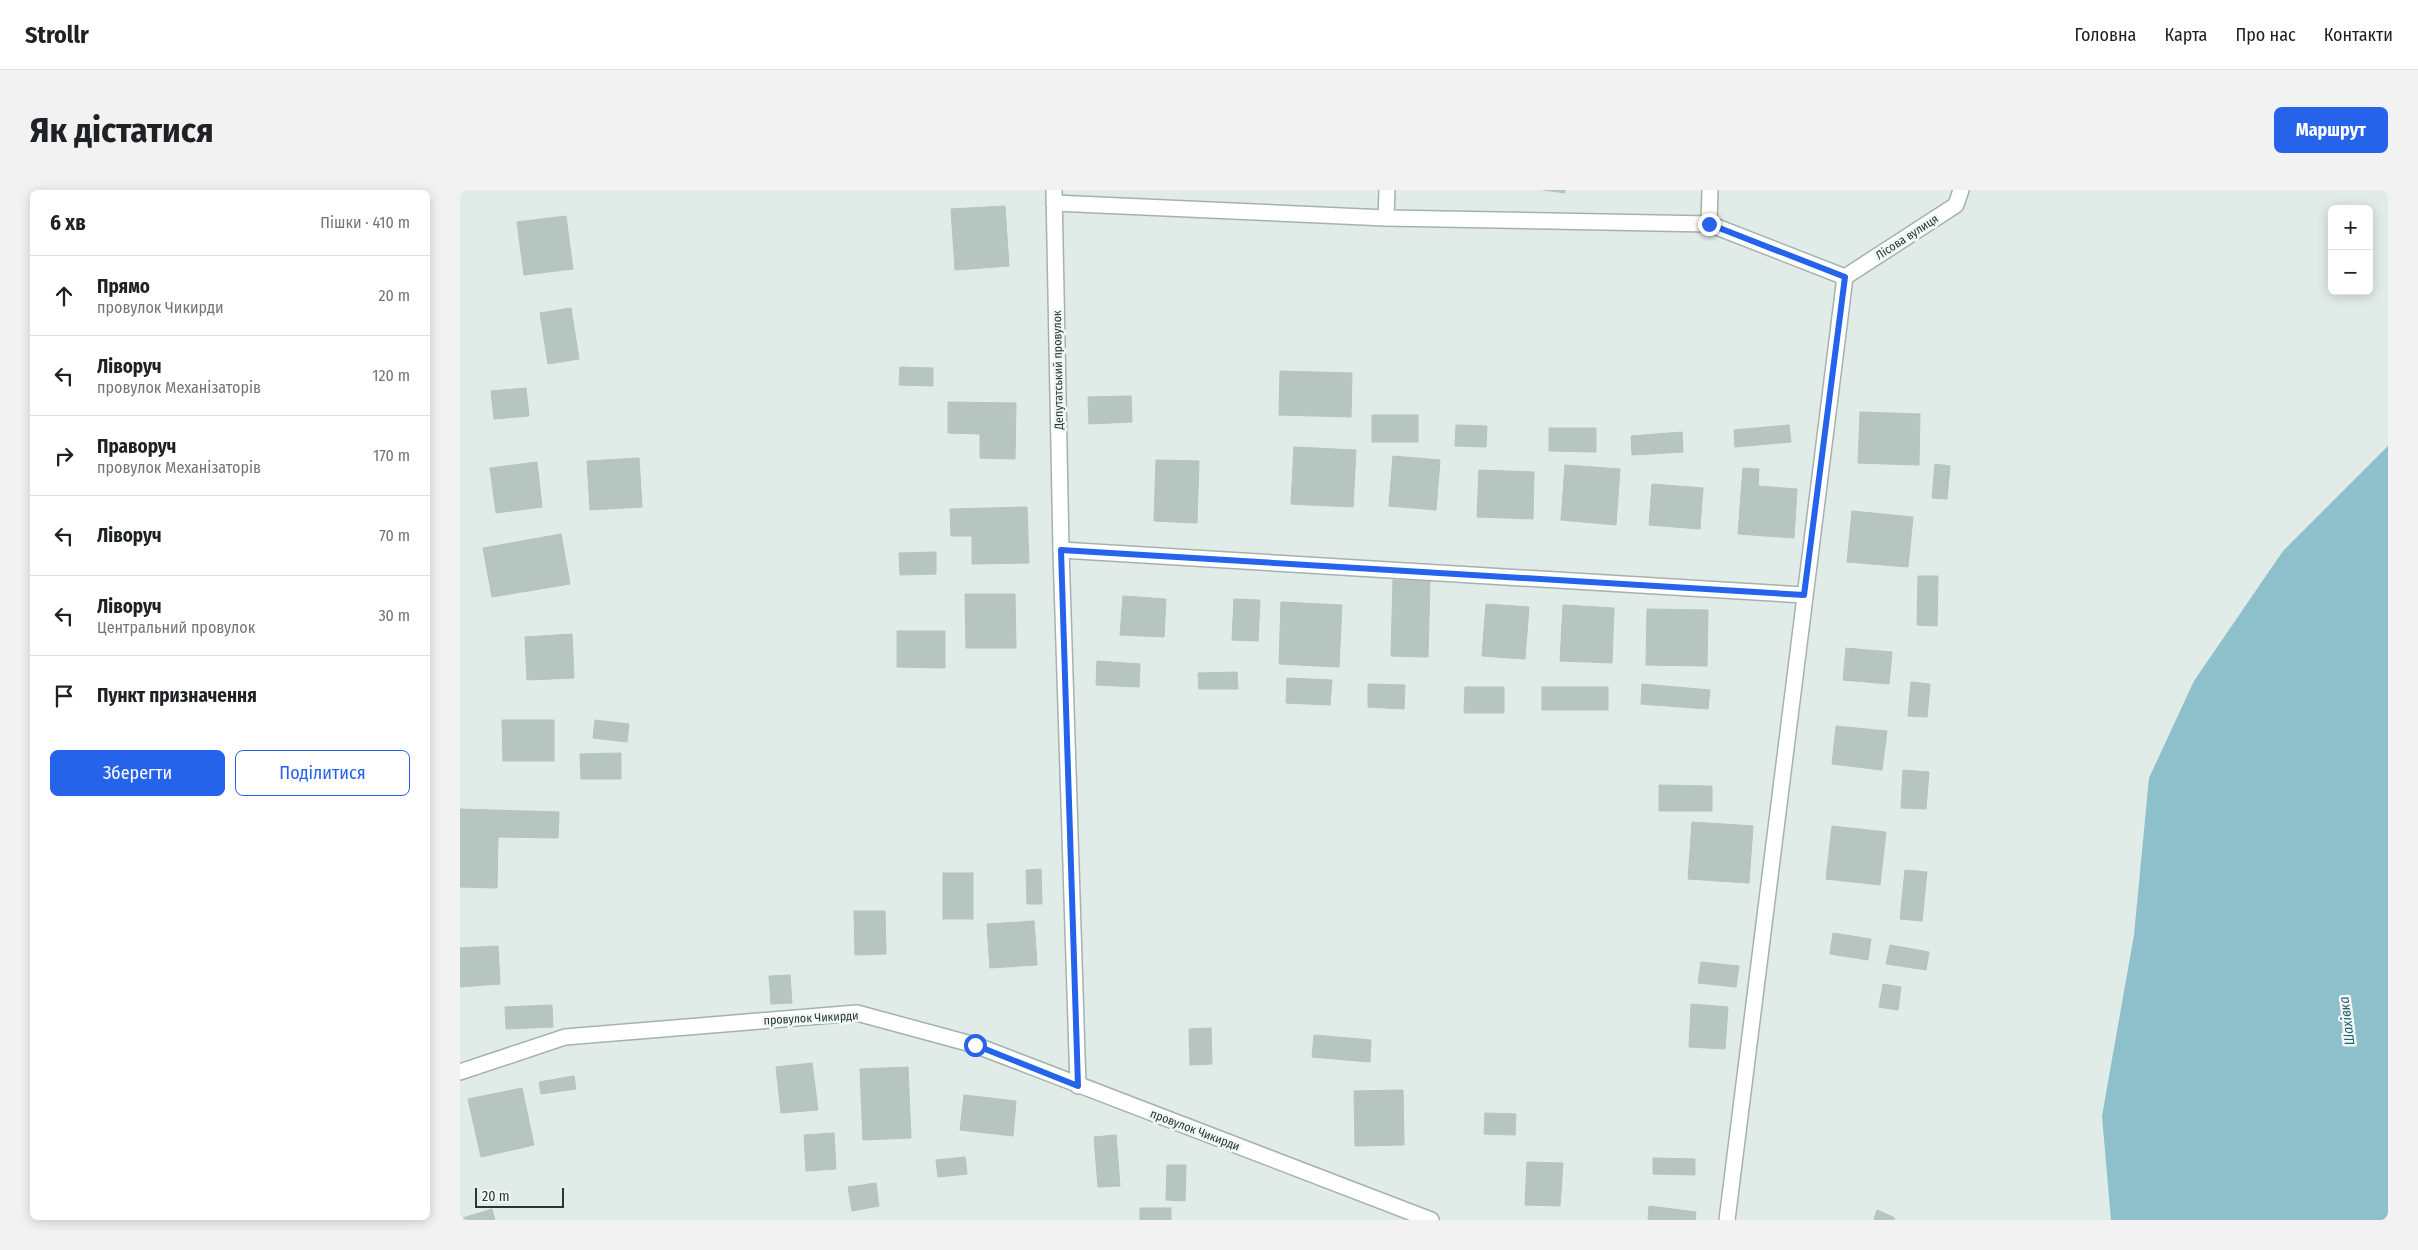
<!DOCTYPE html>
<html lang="uk">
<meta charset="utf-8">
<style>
body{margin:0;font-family:"Fira Sans Condensed",sans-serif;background:#f2f2f2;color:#202124}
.controls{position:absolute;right:15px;top:15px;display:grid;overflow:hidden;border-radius:8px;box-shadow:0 2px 12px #0003}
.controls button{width:45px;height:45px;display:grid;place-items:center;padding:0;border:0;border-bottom:1px solid #e0e0e0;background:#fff;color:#202124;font:25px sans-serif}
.scale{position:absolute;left:15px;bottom:12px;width:89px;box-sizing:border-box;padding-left:5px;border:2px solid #233a35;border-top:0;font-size:14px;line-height:18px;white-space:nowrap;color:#233a35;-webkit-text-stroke:4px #f2f7f5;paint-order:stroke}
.stop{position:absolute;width:15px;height:15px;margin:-11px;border:4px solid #2563eb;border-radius:50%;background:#fff}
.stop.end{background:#2563eb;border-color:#fff;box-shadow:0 1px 5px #0008}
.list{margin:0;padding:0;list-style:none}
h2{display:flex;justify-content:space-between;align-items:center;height:65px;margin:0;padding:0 20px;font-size:21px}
h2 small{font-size:16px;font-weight:400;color:#757577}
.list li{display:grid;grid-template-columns:32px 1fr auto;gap:15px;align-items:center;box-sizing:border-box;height:80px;padding:0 20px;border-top:1px solid #e0e0e0}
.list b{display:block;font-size:19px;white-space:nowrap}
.list p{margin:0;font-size:16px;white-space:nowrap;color:#757577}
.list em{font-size:16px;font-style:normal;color:#757577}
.actions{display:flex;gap:10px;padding:15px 20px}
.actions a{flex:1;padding:11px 0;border:1px solid #2563eb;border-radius:8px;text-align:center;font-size:18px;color:#2563eb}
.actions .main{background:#2563eb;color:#fff}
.icon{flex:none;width:28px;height:28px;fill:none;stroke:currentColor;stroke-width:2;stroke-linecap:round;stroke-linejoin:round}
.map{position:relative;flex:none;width:1928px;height:1030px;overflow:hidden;border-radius:8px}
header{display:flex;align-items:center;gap:30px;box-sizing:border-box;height:70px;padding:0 25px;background:#fff;border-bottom:1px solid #e0e0e0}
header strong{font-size:24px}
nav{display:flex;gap:28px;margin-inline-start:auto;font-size:18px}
.intro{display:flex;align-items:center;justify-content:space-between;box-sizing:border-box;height:120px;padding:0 30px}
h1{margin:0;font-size:35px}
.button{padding:12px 22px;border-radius:8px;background:#2563eb;color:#fff;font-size:18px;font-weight:700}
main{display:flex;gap:30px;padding:0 30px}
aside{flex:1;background:#fff;border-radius:8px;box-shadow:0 2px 12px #0003}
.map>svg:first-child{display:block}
</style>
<header>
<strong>Strollr</strong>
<nav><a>Головна</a><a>Карта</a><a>Про нас</a><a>Контакти</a></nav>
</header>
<div class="intro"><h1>Як дістатися</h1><a class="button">Маршрут</a></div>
<main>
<aside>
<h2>6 хв<small>Пішки · 410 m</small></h2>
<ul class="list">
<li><svg class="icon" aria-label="ahead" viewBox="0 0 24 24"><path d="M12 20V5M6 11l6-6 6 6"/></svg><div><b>Прямо</b><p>провулок Чикирди</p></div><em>20 m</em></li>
<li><svg class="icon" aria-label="left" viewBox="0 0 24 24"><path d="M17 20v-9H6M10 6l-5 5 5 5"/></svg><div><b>Ліворуч</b><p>провулок Механізаторів</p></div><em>120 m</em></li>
<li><svg class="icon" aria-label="right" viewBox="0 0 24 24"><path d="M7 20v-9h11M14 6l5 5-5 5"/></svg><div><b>Праворуч</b><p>провулок Механізаторів</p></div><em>170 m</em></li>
<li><svg class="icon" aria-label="left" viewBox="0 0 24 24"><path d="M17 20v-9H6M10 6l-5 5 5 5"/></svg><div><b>Ліворуч</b></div><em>70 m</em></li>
<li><svg class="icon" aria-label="left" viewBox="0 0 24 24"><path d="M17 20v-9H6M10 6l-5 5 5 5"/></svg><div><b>Ліворуч</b><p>Центральний провулок</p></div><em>30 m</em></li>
<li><svg class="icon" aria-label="arrive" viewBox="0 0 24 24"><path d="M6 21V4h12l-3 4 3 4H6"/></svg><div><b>Пункт призначення</b></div></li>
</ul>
<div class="actions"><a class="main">Зберегти</a><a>Поділитися</a></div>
</aside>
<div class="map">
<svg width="1928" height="1030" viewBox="0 0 1928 1030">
<rect width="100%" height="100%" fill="#e1ebe7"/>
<path fill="#8ec0cb" d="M1928 256V1030H1651L1642 926 1674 745 1689 588 1734 491 1823 361Z"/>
<g fill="#b7c5c0" stroke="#b4c4be">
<path d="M1083 0H1105V3Z"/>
<path d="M545 16 549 76 495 80 491 19Z"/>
<path d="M106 26 113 79 64 85 57 32Z"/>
<path d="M111 118 119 169 88 174 80 123Z"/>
<path d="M440 177 473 178V196L439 195Z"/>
<path d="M820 181 892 183 891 227 819 225Z"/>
<path d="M66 198 69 226 34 229 31 201Z"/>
<path d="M671 206 672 232 629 234 628 207Z"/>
<path d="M488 212 556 213 555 269 520 268V244L488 243Z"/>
<path d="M1400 222 1460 224 1459 275 1398 273Z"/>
<rect x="912" y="225" width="46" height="27"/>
<path d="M996 235 1027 236 1026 257 995 256Z"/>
<path d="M1329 235 1331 252 1275 257 1274 240Z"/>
<path d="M1089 238H1136V262L1089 261Z"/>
<path d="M1222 242 1223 262 1172 265 1171 246Z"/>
<path d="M834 257 896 260 893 317 831 314Z"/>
<path d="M933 266 980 270 976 320 929 316Z"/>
<path d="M179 268 182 317 130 320 127 271Z"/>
<path d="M696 270 739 271 737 333 694 331Z"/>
<path d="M77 272 82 317 36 323 30 278Z"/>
<path d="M1475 274 1490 276 1487 309 1472 308Z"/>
<path d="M1105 275 1160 279 1156 335 1101 330Z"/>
<path d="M1283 278 1299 279 1298 296 1337 299 1334 348 1278 344Z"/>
<path d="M1019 280 1074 282 1073 329 1017 327Z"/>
<path d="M1192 294 1243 298 1240 339 1189 335Z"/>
<path d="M567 317 569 373 512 374V346H491L490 319Z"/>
<path d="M1392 321 1453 327 1448 377 1387 372Z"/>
<path d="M101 344 110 394 32 407 23 358Z"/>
<path d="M476 362V384L440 385 439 363Z"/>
<path d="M1458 386H1478L1477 436 1457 435Z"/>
<path d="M933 390 970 391 968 467 931 466Z"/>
<path d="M505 404H555L556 458H506Z"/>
<path d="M663 406 706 409 704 447 660 445Z"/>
<path d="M774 409 800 410 798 451 772 450Z"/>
<path d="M821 412 882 415 879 477 819 474Z"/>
<path d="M1026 414 1069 417 1065 469 1022 466Z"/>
<path d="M1103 415 1154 418 1152 473 1100 471Z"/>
<path d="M1187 419 1248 420 1247 476 1186 475Z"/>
<path d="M437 441H485V478L437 477Z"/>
<path d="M112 444 114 488 67 490 65 447Z"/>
<path d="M1386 458 1432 462 1429 494 1383 490Z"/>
<path d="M637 471 680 474 679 497 636 495Z"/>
<path d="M777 482 778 499H739L738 483Z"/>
<path d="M827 488 872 490 870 515 826 513Z"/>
<path d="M1451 492 1470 494 1467 527 1448 526Z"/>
<path d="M908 494 945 495 944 519 908 517Z"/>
<path d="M1182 494 1250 500 1248 519 1181 514Z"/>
<path d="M1005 497H1044V523H1004Z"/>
<rect x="1082" y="497" width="66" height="23"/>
<path d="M42 530H94V571H43Z"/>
<path d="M135 530 169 534 167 552 133 548Z"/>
<path d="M1376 536 1427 541 1422 580 1372 574Z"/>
<path d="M161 563V589H121L120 564Z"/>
<path d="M1443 580 1469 582 1466 619 1441 618Z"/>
<path d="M1199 595 1252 596V621H1199Z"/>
<path d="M0 619 99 622 98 648 38 647 37 698 0 697Z"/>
<path d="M1232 632 1293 636 1289 693 1228 689Z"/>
<path d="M1372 636 1426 642 1420 695 1366 689Z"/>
<path d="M581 679 582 714H567L566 680Z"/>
<path d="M1445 680 1467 682 1462 731 1440 729Z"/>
<rect x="483" y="683" width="30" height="46"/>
<path d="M394 721H425L426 764 395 765Z"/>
<path d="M574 731 577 775 530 778 527 734Z"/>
<path d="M1373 743 1411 749 1408 770 1370 764Z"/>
<path d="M1430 755 1469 762 1466 780 1426 774Z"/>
<path d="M38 756 40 794 0 797V758Z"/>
<path d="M1241 772 1279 776 1276 797 1238 793Z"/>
<path d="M330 785 332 813 311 814 309 786Z"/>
<path d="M1423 794 1441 797 1438 820 1419 817Z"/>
<path d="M1231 814 1268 817 1265 859 1229 857Z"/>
<path d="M92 815 93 837 46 839 45 817Z"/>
<path d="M751 838 752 874 730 875 729 839Z"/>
<path d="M854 845 911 850 910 872 852 867Z"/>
<path d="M352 873 358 920 321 923 316 877Z"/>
<path d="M448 877 451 948 403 950 400 879Z"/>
<path d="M114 886 116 899 81 904 79 892Z"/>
<path d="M62 898 74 955 21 967 8 909Z"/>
<path d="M943 900 944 955 895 956 894 901Z"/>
<path d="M504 905 556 911 553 946 500 940Z"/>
<path d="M1025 923 1056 924 1055 945 1024 944Z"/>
<path d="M374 943 376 979 346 981 344 945Z"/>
<path d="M656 945 660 996 638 997 634 947Z"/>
<path d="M505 967 507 984 478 987 476 970Z"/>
<path d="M1193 968 1235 969V985L1193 984Z"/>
<path d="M1067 972 1103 973 1100 1016 1065 1015Z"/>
<path d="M707 975H726L725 1011 706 1010Z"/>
<path d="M416 993 419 1016 392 1021 388 997Z"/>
<path d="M1189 1016 1236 1022 1235 1030H1188Z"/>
<rect x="680" y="1018" width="31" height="12"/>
<path d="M32 1019 35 1030H3V1028Z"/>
<path d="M1417 1020 1435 1028 1434 1030H1414Z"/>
</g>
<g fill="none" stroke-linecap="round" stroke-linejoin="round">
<g stroke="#a4b2ae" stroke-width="18">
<g id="minor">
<path d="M594 0 601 360 618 896"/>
<path d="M1250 0 1249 34 1385 87"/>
<path d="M594 13 926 28 1249 34"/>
<path d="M926 28 927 0"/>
<path d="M1385 87 1496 15 1501 0"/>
<path d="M601 360 1344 405"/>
<path d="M0 882 105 847 397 823 515 855 971 1030"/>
<path d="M1267 1030 1385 87"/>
</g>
</g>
<use href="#minor" stroke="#fff" stroke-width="15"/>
</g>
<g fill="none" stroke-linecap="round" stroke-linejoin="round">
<path stroke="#2563eb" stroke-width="6" d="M515 855 618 896 601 360 1344 405 1385 87 1249 34"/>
</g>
<g text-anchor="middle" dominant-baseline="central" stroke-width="5" stroke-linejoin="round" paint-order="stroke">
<g font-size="12" fill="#233a35" stroke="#f2f7f5">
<text transform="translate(1447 47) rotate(-33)">Лісова вулиця</text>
<text transform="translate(598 180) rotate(-91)">Депутатський провулок</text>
<text transform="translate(351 828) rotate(-3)">провулок Чикирди</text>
<text transform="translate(735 940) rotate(21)">провулок Чикирди</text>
</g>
<g font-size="14" font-style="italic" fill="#226171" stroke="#f2f7f5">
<text transform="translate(1887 831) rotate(-97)">Шахівка</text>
</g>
</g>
</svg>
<div class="controls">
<button>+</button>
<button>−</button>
</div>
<div class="scale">20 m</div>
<div class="stop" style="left:515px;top:855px"></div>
<div class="stop end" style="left:1249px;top:34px"></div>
</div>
</main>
